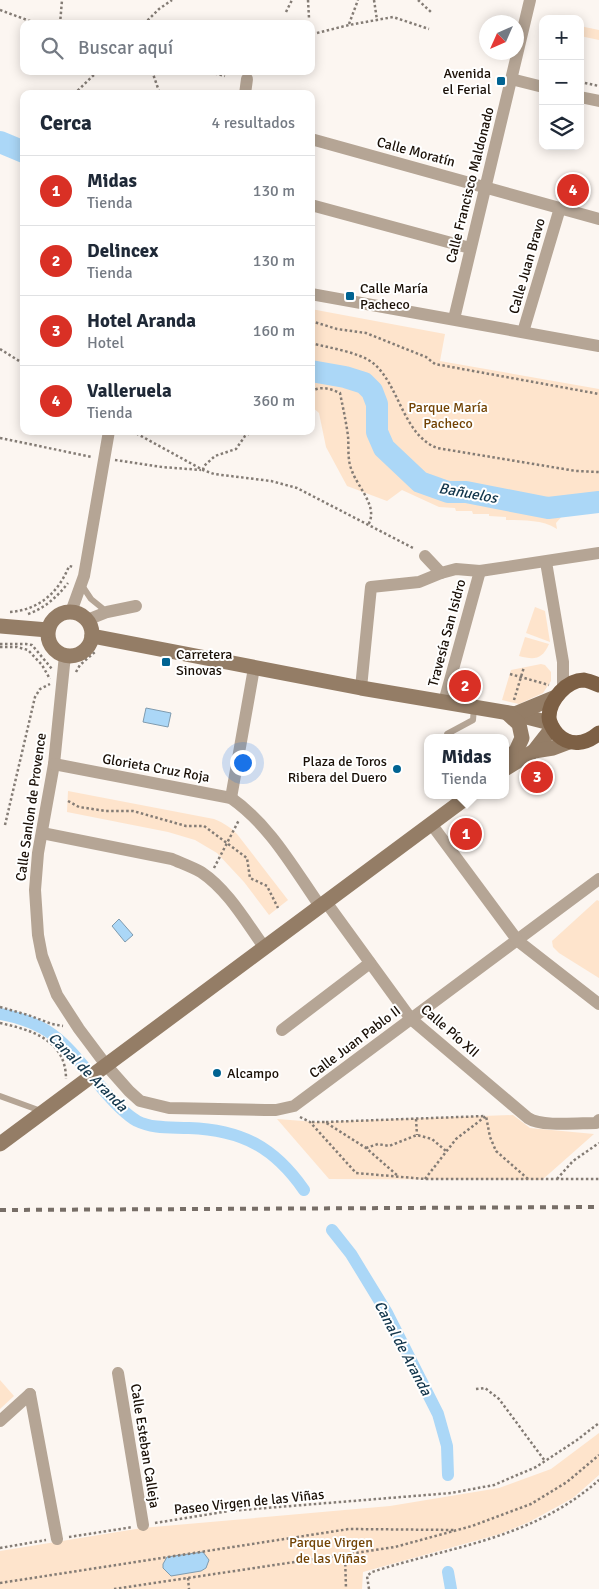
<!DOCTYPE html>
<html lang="es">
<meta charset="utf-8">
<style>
body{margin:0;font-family:Signika,sans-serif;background:#f2f2f3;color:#1f2937}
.controls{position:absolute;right:15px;top:15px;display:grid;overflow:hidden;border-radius:10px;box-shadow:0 2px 12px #0003}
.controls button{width:45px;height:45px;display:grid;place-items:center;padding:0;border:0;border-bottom:1px solid #e0e1e3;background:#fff;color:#1f2937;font:25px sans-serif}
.compass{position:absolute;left:479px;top:15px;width:45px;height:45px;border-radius:50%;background:#fff;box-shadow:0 2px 12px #0003;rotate:225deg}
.you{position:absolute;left:242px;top:762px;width:18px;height:18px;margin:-12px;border:4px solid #fff;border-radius:50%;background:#1a73e8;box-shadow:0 0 0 8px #1a73e833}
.badge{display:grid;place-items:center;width:32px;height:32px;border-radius:50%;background:#d93025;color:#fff;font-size:16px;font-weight:700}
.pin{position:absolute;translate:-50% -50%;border:2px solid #fff;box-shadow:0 1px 5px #0006}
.popup{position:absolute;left:424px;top:734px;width:85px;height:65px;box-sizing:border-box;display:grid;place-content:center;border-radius:10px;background:#fff;filter:drop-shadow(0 1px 4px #0005);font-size:16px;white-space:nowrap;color:#747a83}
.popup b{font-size:19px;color:#1f2937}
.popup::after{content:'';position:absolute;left:50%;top:100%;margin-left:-10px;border:10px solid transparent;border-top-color:#fff}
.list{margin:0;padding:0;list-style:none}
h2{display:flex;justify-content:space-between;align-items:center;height:65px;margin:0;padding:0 20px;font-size:21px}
h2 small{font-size:16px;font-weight:400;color:#747a83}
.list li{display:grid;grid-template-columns:32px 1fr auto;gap:15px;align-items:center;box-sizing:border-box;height:70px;padding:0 20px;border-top:1px solid #e0e1e3}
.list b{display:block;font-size:19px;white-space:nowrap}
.list p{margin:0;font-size:16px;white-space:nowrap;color:#747a83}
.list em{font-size:16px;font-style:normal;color:#747a83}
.icon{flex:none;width:28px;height:28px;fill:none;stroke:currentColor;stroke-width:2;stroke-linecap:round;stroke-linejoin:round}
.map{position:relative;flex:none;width:599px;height:1589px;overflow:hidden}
.search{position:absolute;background:#fff;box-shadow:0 2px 12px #0003;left:20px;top:20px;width:295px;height:55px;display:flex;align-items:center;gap:12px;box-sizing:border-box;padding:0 18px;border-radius:10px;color:#747a83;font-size:19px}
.panel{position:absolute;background:#fff;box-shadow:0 2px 12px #0003;left:20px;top:90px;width:295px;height:345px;border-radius:10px}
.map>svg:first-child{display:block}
</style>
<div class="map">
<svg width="599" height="1589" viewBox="0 0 599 1589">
<rect width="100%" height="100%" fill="#fcf6f1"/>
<g fill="#fee4cc">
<path d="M580 26 599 30V40L580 36Z"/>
<path d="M311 309 445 334 440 361 599 389V510L564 514 556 523 557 529C541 519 524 521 506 520V517L489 516V514H473L472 511H456L455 508 439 507 402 490 387 501 347 486 326 447 319 413 311 406Z"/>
<path d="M535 607 545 611 550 642 526 633Z"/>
<path d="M525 637 549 644C542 660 534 660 519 656Z"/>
<path d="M541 664 545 665 551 672V681L543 693 519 704 502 700 511 670Z"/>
<path d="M68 791 214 819C224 823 230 827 237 834L288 900 269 915 244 882 217 853 195 840 168 832 67 812Z"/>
<path d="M597 900 599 901V978L559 953 553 947 552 941Z"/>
<path d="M513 1115 530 1128 594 1134 542 1180 329 1179 277 1119 316 1122Z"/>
<path d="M0 1380 14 1396 0 1409Z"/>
<path d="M599 1433V1475L573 1498 529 1522 500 1534 363 1572 362 1589H0V1551L142 1528 390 1506 499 1488 551 1469Z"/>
</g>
<g fill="#abd7f7" stroke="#7f9baf">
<path d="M146 708 171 713 168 727 143 722Z"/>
<path d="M119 919 133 935 125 942 112 926Z"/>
<path d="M203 1552 209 1560 206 1568 201 1571 171 1576 163 1568V1564L167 1557Z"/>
</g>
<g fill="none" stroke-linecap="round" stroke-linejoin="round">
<g stroke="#abd7f7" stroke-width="12">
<path d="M0 1014C55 1024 67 1047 101 1087 111 1099 123 1113 137 1121 153 1129 172 1127 189 1128 242 1130 274 1147 304 1190"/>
<path d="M332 1230 351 1254 387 1313 438 1414 447 1446 448 1475"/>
<path d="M448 1572 451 1589"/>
</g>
<g stroke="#abd7f7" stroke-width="22">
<path d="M0 142 24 152"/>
<path d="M311 371 345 377 364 383 372 391 377 404V432L384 448 420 482 448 492H466L548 508 599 502"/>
</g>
<g stroke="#847c75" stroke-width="2.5" stroke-dasharray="2.5 2.5" stroke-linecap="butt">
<path d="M308 0 309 18"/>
<path d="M374 0 377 20"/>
<path d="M418 0 432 13"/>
<path d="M0 10 38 24"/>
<path d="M286 12 292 0"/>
<path d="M60 24 62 0"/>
<path d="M144 24 159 9 172 0"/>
<path d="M349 24 358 0"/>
<path d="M317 33 349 25 393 17 429 29"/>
<path d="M152 71 160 94"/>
<path d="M205 71 225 76"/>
<path d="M580 82 599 86"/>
<path d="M74 94 98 71"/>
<path d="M311 321 337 329 366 333 426 357 435 364 599 394"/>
<path d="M311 343C329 348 359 352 373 363 399 384 403 435 437 448L576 471 599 472"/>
<path d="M0 349 24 364"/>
<path d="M311 392C320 385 331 389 340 393 343 408 346 421 348 436 349 447 347 460 352 471 358 488 379 507 368 525"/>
<path d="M132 431 203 470 214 474 271 481 297 488 415 549"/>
<path d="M0 438 92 457"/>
<path d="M115 460 162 467 201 470"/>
<path d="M203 470 204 466 215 456 236 449 245 436 254 431"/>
<path d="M10 612C39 610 59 592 69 566L74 567"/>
<path d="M28 614C45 608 57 597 68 583"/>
<path d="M0 644H26L32 645 52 669"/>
<path d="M0 647H17L28 650 42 665 50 679"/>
<path d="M76 672 80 665 96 651"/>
<path d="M510 674 549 685"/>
<path d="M514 700 524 667"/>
<path d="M68 801 79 807 106 811H133L186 826H204L247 858 250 878 267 886 278 908"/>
<path d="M5 825 35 697 40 689 50 684"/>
<path d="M214 868 239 820"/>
<path d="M0 1007 28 1015 52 1024 63 1026"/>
<path d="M0 1023C32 1030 66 1040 66 1079"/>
<path d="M300 1117 310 1122 356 1173 425 1179H599"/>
<path d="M416 1119 417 1135"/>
<path d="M312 1122H325L366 1148 398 1176"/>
<path d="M326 1122 485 1116"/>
<path d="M366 1148 378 1144 389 1146 417 1135 432 1139 446 1151"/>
<path d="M425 1179 456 1139 486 1116 490 1137 496 1151 528 1179"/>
<path d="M557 1179 573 1161 599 1143"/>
<path d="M476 1389 485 1388 499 1399 545 1461"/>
<path d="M155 1523 229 1511 451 1493 494 1485 536 1467 577 1440 599 1423"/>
<path d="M69 1537 133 1527"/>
<path d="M0 1548 46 1540"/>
<path d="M345 1554 346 1589"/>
<path d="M188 1578 189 1589"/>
<path d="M0 1583 349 1529 454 1530"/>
<path d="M114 1589 395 1547 472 1526 531 1504 567 1482 599 1455"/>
<path d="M369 1589 367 1576 372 1572C452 1546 533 1539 599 1480"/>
</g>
<g stroke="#b5a595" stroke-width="6">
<path d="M81 584 91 599 107 612"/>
<path d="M448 738 447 734 473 720 474 708"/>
<path d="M0 1096 41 1111"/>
</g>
<g stroke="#b5a595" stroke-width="12">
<path d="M511 79 543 87"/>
<path d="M245 94 247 79"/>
<path d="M580 97 599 101"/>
<path d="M311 139 599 219"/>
<path d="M311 205 470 248"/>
<path d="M311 294 599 346"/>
<path d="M454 319 530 0"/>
<path d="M523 332 560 208"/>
<path d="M425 556 441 573 456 569 480 571 599 553"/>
<path d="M546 562 563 662V690"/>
<path d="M71 612 84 576 109 431"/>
<path d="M87 620 107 612 136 606"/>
<path d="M65 655 54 764 38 853 35 890 38 935 42 956 57 995 79 1029 106 1065 129 1091 140 1101 169 1108 265 1110H276L294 1106 599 879"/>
<path d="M361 688 371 587 419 582 441 573"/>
<path d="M444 702 480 571"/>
<path d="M54 764 231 798C270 825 294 869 320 906"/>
<path d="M231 798 254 668"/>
<path d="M432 825 518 941 599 1004"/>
<path d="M42 833 172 859C181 863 192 867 201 872 228 890 246 922 264 947"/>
<path d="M326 902 411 1019 528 1118C541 1127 579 1123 596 1123L599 1120"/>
<path d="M282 1030 370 963"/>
<path d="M118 1373 143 1525"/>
<path d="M30 1394 57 1539"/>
<path d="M0 1421 30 1394"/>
</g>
<g stroke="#947d66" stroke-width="15">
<circle cx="70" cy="634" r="22"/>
<path d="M0 626 48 630"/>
<path d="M92 636 361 688 515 714 550 723"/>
<path d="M515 714 556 697"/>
<path d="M534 751 552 728"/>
<path d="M505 760 516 751 522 738 519 724 507 713"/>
<path d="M505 769 534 751 553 748 569 742"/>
<path d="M0 1144 470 795"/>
</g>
<path stroke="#7d6045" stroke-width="15" d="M599 685C594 683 589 681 584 680 567 680 549 700 549 717 549 723 553 729 557 734 570 747 586 744 599 733"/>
<path stroke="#776e67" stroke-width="4" stroke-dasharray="6 6" stroke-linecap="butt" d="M0 1210 599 1207"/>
</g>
<g fill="#006392" stroke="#fff" stroke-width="2">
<rect x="496" y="76" width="10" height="10" rx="2.5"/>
<rect x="345" y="291" width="10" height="10" rx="2.5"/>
<rect x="161" y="657" width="10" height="10" rx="2.5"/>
<circle cx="397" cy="769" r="5"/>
<circle cx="217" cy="1073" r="5"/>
</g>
<g text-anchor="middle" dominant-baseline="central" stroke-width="4" stroke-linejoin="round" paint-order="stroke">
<g font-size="14" fill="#190f06" stroke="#fff" text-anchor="start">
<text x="491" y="73" text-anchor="end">Avenida<tspan x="491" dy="16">el Ferial</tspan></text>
<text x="360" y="288">Calle María<tspan x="360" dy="16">Pacheco</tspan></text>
<text x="176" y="654">Carretera<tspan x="176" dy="16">Sinovas</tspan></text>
<text x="387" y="761" text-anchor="end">Plaza de Toros<tspan x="387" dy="16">Ribera del Duero</tspan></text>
<text x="227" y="1073">Alcampo</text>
</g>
<g font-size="14" fill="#190f06" stroke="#fff">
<text transform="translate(416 152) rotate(15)">Calle Moratín</text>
<text transform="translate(470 185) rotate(-76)">Calle Francisco Maldonado</text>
<text transform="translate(527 266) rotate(-74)">Calle Juan Bravo</text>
<text transform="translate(447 633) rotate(-75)">Travesía San Isidro</text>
<text transform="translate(156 768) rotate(10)">Glorieta Cruz Roja</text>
<text transform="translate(31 807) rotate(-82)">Calle Sanlon de Provence</text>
<text transform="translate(450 1031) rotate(41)">Calle Pío XII</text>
<text transform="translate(355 1042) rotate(-37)">Calle Juan Pablo II</text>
<text transform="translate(145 1446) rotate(81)">Calle Esteban Calleja</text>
<text transform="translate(249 1502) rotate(-6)">Paseo Virgen de las Viñas</text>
</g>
<g font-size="14" fill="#724304" stroke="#fff">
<text x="448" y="407">Parque María<tspan x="448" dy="16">Pacheco</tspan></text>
<text x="331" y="1542">Parque Virgen<tspan x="331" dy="16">de las Viñas</tspan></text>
</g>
<g font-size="15" font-style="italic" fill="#12364c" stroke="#fff">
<text transform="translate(468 493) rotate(10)">Bañuelos</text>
<text transform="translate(88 1072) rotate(45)">Canal de Aranda</text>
<text transform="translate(403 1348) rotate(62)">Canal de Aranda</text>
</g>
</g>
</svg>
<div class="controls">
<button>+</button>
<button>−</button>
<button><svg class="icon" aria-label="layers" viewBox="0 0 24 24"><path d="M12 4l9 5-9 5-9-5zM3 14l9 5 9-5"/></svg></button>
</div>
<svg class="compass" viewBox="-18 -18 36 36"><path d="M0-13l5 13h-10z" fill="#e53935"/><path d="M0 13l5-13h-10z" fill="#747a83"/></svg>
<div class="you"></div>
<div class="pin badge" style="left:466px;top:834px">1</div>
<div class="popup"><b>Midas</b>Tienda</div>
<div class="pin badge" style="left:465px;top:686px">2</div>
<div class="pin badge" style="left:537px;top:777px">3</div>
<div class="pin badge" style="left:573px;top:190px">4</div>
<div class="search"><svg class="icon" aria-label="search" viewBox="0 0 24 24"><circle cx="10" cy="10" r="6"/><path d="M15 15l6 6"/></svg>Buscar aquí</div>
<section class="panel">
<h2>Cerca<small>4 resultados</small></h2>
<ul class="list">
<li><span class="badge">1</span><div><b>Midas</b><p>Tienda</p></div><em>130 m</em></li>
<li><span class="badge">2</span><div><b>Delincex</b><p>Tienda</p></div><em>130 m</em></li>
<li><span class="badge">3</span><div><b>Hotel Aranda</b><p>Hotel</p></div><em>160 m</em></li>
<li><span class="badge">4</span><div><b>Valleruela</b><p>Tienda</p></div><em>360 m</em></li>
</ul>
</section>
</div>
